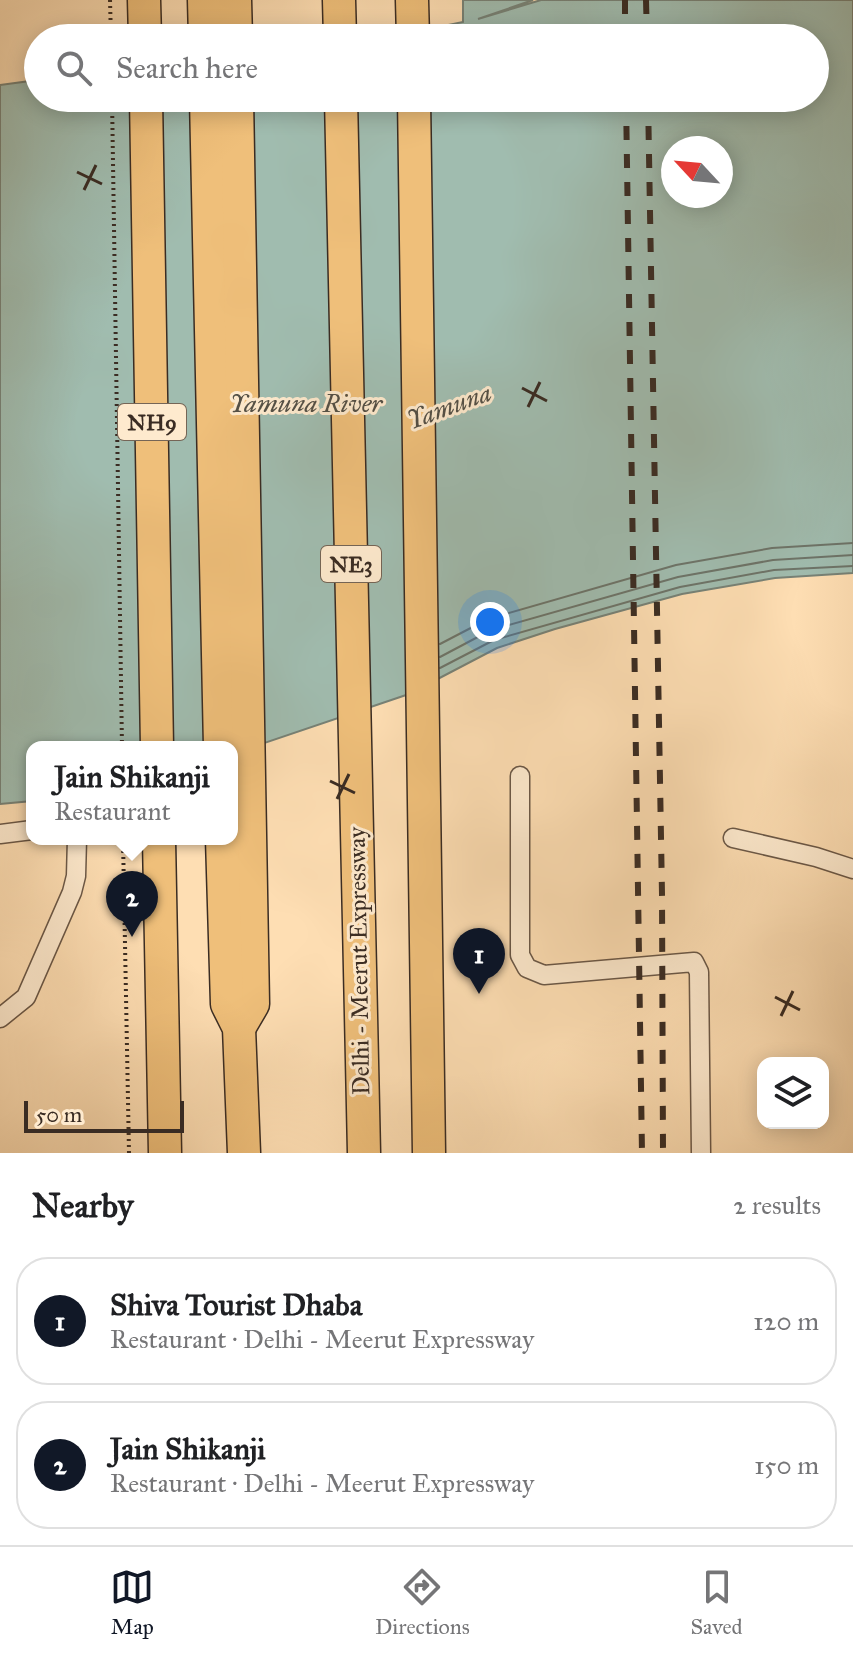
<!DOCTYPE html>
<meta charset="utf-8">
<style>
body{margin:0;font-family:"IM FELL Great Primer",serif;background:#f2f2f2;color:#202124}
.controls{position:absolute;right:24px;bottom:24px;display:grid;overflow:hidden;border-radius:16px;box-shadow:0 4px 20px #0003}
.controls button{width:72px;height:72px;display:grid;place-items:center;padding:0;border:0;border-bottom:2px solid #e0e0e0;background:#fff;color:#202124;font:40px sans-serif}
.compass{position:absolute;left:661px;top:136px;width:72px;height:72px;border-radius:50%;background:#fff;box-shadow:0 4px 20px #0003;rotate:296deg}
.scale{position:absolute;left:24px;bottom:20px;width:160px;box-sizing:border-box;padding-left:8px;border:4px solid #3a2c23;border-top:0;font-size:22px;line-height:28px;white-space:nowrap;color:#3a2c23;-webkit-text-stroke:6px #feeace;paint-order:stroke}
.you{position:absolute;left:490px;top:622px;width:28px;height:28px;margin:-20px;border:6px solid #fff;border-radius:50%;background:#1a73e8;box-shadow:0 0 0 12px #1a73e833}
.badge{display:grid;place-items:center;width:52px;height:52px;border-radius:50%;background:#111827;color:#fff;font-size:26px;font-weight:700}
.pin{position:absolute;translate:-50% -66px;filter:drop-shadow(0 2px 4px #0008)}
.pin::after{content:'';position:absolute;top:42px;width:28px;height:24px;background:inherit;clip-path:polygon(0 0,100% 0,50% 100%)}
.popup{position:absolute;left:26px;top:741px;width:212px;height:104px;box-sizing:border-box;display:grid;place-content:center;border-radius:16px;background:#fff;filter:drop-shadow(0 2px 6px #0005);font-size:26px;white-space:nowrap;color:#757577}
.popup b{font-size:30px;color:#202124}
.popup::after{content:'';position:absolute;left:50%;top:100%;margin-left:-16px;border:16px solid transparent;border-top-color:#fff}
.list{margin:0;padding:0;list-style:none}
h2{display:flex;justify-content:space-between;align-items:center;height:104px;margin:0;padding:0 32px;font-size:34px}
h2 small{font-size:26px;font-weight:400;color:#757577}
.list li{display:grid;grid-template-columns:52px 1fr auto;gap:24px;align-items:center;box-sizing:border-box;height:128px;margin:0 16px 16px;padding:0 16px;border:2px solid #e0e0e0;border-radius:32px}
.list b{display:block;font-size:30px;white-space:nowrap}
.list p{margin:0;font-size:26px;white-space:nowrap;color:#757577}
.list em{font-size:26px;font-style:normal;color:#757577}
.icon{flex:none;width:44px;height:44px;fill:none;stroke:currentColor;stroke-width:2;stroke-linecap:round;stroke-linejoin:round}
.map{position:relative;flex:none;width:853px;height:1153px;overflow:hidden}
.search{position:absolute;background:#fff;box-shadow:0 4px 20px #0003;left:24px;right:24px;top:24px;height:88px;display:flex;align-items:center;gap:20px;box-sizing:border-box;padding:0 28px;border-radius:44px;color:#757577;font-size:30px}
.sheet{height:392px;background:#fff}
nav{display:flex;justify-content:space-around;align-items:center;box-sizing:border-box;height:112px;border-top:2px solid #e0e0e0;background:#fff;font-size:22px;color:#757577}
nav a{display:grid;justify-items:center;gap:4px}
nav .on{color:#111827}
.map>svg:first-child{display:block}
</style>
<div class="map">
<svg width="853" height="1153" viewBox="0 0 853 1153">
<rect width="100%" height="100%" fill="#fedeb3"/>
<filter id="stains"><feTurbulence type="fractalNoise" baseFrequency=".0025" numOctaves="4"/><feColorMatrix values="0 0 0 0 .2 0 0 0 0 .09 0 0 0 0 .02 0 0 0 .5 -.17"/></filter>
<radialGradient id="worn" r=".72"><stop offset=".6" stop-color="#630" stop-opacity="0"/><stop offset="1" stop-color="#630" stop-opacity=".3"/></radialGradient>
<path fill="#a0bcaf" stroke="#778277" stroke-width="2" fill-rule="evenodd" d="M463 0H533L478 19 541 0H853V573L775 578 682 594 555 629 497 648 409 694 232 754V747H32V801L0 804V85L38 80V98H815V38H385L463 22ZM673 148H721V196H673Z"/>
<g fill="none" stroke-linecap="round" stroke-linejoin="round">
<g stroke="#6d7469" stroke-width="2">
<path d="M440 644 488 619 676 565 772 548 853 543"/>
<path d="M440 657 491 630 678 577 773 560 853 555"/>
<path d="M440 668 494 640 680 587 774 570 853 566"/>
</g>
<g stroke="#6b5847" stroke-width="21">
<g id="street">
<path d="M520 776V955L527 968 544 975 694 962 699 972 701 1153"/>
<path d="M0 834 32 830"/>
<path d="M733 838 816 857 853 869"/>
<path d="M0 1018 26 997 72 892 76 876 77 839"/>
</g>
</g>
<g stroke="#3a2c23" stroke-width="35">
<g id="highway">
<path d="M144 0 145 38"/>
<path d="M204 0 205 38"/>
<path d="M235 0 236 38"/>
<path d="M339 0 340 38"/>
<path d="M412 0 413 38"/>
<path d="M146 98 157 747"/>
<path d="M206 98 220 747"/>
<path d="M237 98 253 1004 239 1028"/>
<path d="M341 98 364 1153"/>
<path d="M414 98 429 1153"/>
<path d="M159 839 165 1153"/>
<path d="M222 839 227 1004 239 1028 244 1153"/>
</g>
</g>
<g stroke="#3a2c23" stroke-width="4" stroke-dasharray="2 4" stroke-linecap="butt">
<path d="M110 0 111 38"/>
<path d="M112 98 122 747"/>
<path d="M123 839 129 1153"/>
</g>
<use href="#street" stroke="#feeace" stroke-width="18"/>
<use href="#highway" stroke="#efbf7a" stroke-width="32"/>
<g stroke="#3a2c23" stroke-width="6" stroke-dasharray="14 14" stroke-linecap="butt">
<path d="M625 0V38"/>
<path d="M646 0 647 38"/>
<path d="M626 98 642 1153"/>
<path d="M648 98 662 894 663 1153"/>
</g>
</g>
<path fill="none" stroke="#3a2c23" stroke-width="3" d="M77 172 102 184M84 190 96 165M522 388 547 401M528 407 540 382M330 781 355 793M337 799 349 774M775 997 800 1010M781 1016 793 991"/>
<g text-anchor="middle" dominant-baseline="central" stroke-width="6" stroke-linejoin="round" paint-order="stroke">
<g fill="#feeace" stroke="#756556" stroke-width="2">
<rect x="118" y="404" width="68" height="36" rx="6"/>
<rect x="321" y="546" width="60" height="36" rx="6"/>
</g>
<g font-size="22" font-weight="bold" fill="#3a2c23">
<text x="152" y="422">NH9</text>
<text x="351" y="564">NE3</text>
</g>
<g font-size="24" fill="#3a2c23" stroke="#feeace">
<text transform="translate(359 961) rotate(-91)">Delhi - Meerut Expressway</text>
</g>
<g font-size="26" font-style="italic" fill="#545046" stroke="#feeace">
<text x="306" y="403">Yamuna River</text>
<text transform="translate(449 406) rotate(-20)">Yamuna</text>
</g>
</g>
<rect width="100%" height="100%" filter="url(#stains)"/>
<rect width="100%" height="100%" fill="url(#worn)"/>
</svg>
<div class="controls">
<button><svg class="icon" aria-label="layers" viewBox="0 0 24 24"><path d="M12 4l9 5-9 5-9-5zM3 14l9 5 9-5"/></svg></button>
</div>
<svg class="compass" viewBox="-18 -18 36 36"><path d="M0-13l5 13h-10z" fill="#e53935"/><path d="M0 13l5-13h-10z" fill="#757577"/></svg>
<div class="scale">50 m</div>
<div class="you"></div>
<div class="pin badge" style="left:479px;top:994px">1</div>
<div class="pin badge" style="left:132px;top:937px">2</div>
<div class="popup"><b>Jain Shikanji</b>Restaurant</div>
<div class="search"><svg class="icon" aria-label="search" viewBox="0 0 24 24"><circle cx="10" cy="10" r="6"/><path d="M15 15l6 6"/></svg>Search here</div>
</div>
<section class="sheet">
<h2>Nearby<small>2 results</small></h2>
<ul class="list">
<li><span class="badge">1</span><div><b>Shiva Tourist Dhaba</b><p>Restaurant · Delhi - Meerut Expressway</p></div><em>120 m</em></li>
<li><span class="badge">2</span><div><b>Jain Shikanji</b><p>Restaurant · Delhi - Meerut Expressway</p></div><em>150 m</em></li>
</ul>
</section>
<nav>
<a class="on"><svg class="icon" aria-label="map" viewBox="0 0 24 24"><path d="M3 6l6-2 6 2 6-2v14l-6 2-6-2-6 2zM9 4v14M15 6v14"/></svg>Map</a>
<a><svg class="icon" aria-label="directions" viewBox="0 0 24 24"><path d="M12 3l9 9-9 9-9-9zM9 14v-3h6M13 9l2 2-2 2"/></svg>Directions</a>
<a><svg class="icon" aria-label="saved" viewBox="0 0 24 24"><path d="M7 4h10v16l-5-4-5 4z"/></svg>Saved</a>
</nav>
